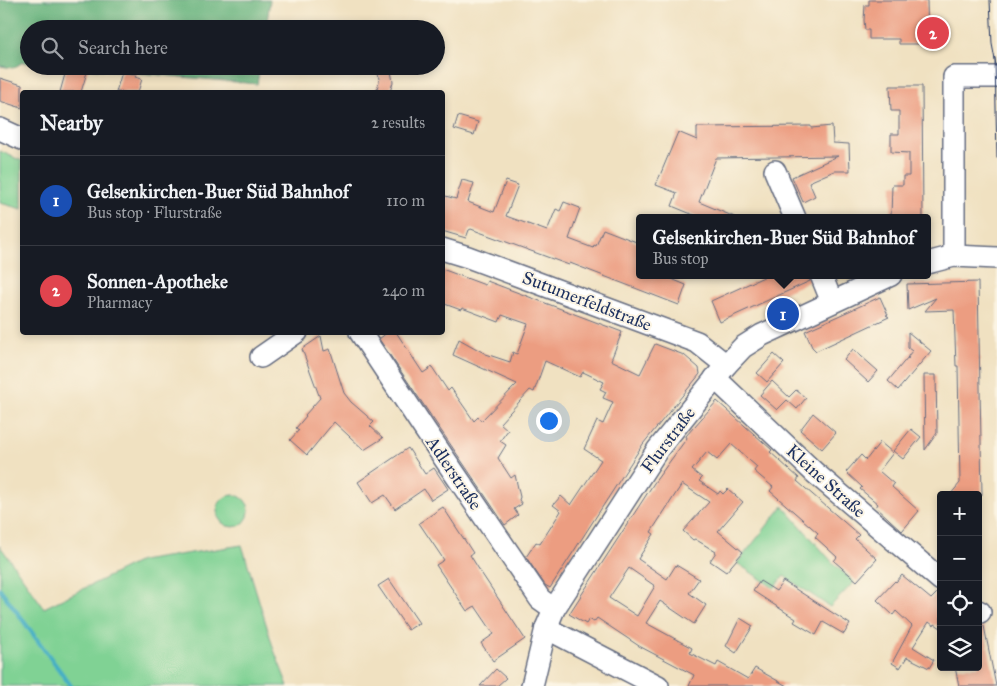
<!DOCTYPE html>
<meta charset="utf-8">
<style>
body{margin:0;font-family:"IM FELL Great Primer",serif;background:#20242c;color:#f1f3f6}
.controls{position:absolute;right:15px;bottom:15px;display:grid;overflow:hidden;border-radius:5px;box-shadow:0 2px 8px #0003}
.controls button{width:45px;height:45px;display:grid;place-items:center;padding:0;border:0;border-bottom:1px solid #363941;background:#171b24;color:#f1f3f6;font:25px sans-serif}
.you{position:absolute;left:548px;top:420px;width:18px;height:18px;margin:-12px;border:4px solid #fff;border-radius:50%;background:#1a73e8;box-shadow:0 0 0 8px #1a73e833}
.badge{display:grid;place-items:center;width:32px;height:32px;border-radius:50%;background:#0b8043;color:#fff;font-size:16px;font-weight:700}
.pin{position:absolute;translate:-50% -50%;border:2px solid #fff;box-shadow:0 1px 5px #0006}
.popup{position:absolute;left:636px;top:214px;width:295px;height:65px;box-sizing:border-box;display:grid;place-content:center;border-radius:5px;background:#171b24;filter:drop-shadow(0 1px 4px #0005);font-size:16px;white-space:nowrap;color:#9ea1a6}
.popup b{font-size:19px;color:#f1f3f6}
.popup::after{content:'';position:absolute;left:50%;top:100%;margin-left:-10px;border:10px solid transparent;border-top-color:#171b24}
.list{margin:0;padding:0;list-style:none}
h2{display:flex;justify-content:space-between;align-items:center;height:65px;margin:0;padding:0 20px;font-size:21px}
h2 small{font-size:16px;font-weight:400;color:#9ea1a6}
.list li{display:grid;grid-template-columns:32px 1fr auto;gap:15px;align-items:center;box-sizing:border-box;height:90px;padding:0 20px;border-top:1px solid #363941}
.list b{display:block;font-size:19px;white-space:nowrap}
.list p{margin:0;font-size:16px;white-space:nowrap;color:#9ea1a6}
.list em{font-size:16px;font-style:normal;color:#9ea1a6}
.icon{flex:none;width:28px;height:28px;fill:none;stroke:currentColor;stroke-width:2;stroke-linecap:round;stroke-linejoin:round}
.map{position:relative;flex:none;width:997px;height:686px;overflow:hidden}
.search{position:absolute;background:#171b24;box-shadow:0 2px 8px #0003;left:20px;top:20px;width:425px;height:55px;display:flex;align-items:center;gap:12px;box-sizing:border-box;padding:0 18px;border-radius:28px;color:#9ea1a6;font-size:19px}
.panel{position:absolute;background:#171b24;box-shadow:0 2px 8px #0003;left:20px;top:90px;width:425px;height:245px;border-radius:5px}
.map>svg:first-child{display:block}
</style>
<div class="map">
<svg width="997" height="686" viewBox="0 0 997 686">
<rect width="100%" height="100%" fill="#fcf5e5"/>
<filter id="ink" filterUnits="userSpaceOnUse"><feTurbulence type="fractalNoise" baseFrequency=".02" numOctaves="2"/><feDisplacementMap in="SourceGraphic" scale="10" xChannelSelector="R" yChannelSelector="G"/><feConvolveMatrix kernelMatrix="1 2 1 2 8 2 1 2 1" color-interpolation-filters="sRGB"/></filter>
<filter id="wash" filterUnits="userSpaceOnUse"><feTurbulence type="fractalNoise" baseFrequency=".0096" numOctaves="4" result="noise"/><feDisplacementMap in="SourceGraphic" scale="20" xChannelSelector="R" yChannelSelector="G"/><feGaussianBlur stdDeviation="1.12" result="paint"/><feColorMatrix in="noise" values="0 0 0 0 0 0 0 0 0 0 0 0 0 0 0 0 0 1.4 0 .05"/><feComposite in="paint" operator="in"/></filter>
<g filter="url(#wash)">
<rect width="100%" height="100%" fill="#f0e1c1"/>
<g fill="#80d294" stroke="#4e8079">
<path d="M0 151 22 161V209L0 203Z"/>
<circle cx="233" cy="511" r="16"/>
<path d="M783 506 833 563 854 582 830 607 784 576 774 588 737 563Z"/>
<path d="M242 545 274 650 288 686H0V546L44 608 140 561Z"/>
</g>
<g fill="#68b47e" stroke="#42726e">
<path d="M0 0H270L266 29H29V63L23 62 13 68 0 66Z"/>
<path d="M66 66H260L257 84Z"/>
</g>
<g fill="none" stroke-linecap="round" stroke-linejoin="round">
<path stroke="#45afc4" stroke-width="4.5" d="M0 589 71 686"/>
</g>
<g id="blocks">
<g fill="#ec9d81" fill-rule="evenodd">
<path d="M869 0H927L928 44H899V39H869V30H865L864 20 865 5H869Z"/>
<path d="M385 66H390L393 82 390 92H376L380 78 376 72Z"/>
<path d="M67 67 88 69 81 92H60Z"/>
<path d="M122 72 137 74 135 77 142 79 138 92H116Z"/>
<path d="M0 78 22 85V108L0 101Z"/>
<path d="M890 86H922L923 218H895V216H891L892 185H903V176H909V153L891 152V134H899V111H891Z"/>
<path d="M458 116 478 122 474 135 454 129Z"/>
<path d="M811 126V128L832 126 833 143 849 144 850 171H834L809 182 815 196 803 202 792 177 838 156 716 158 699 202 737 218H701L672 206 677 193 656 185 678 132 697 140V127Z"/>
<path d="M462 180 474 183 468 202 494 212 506 181 518 185 506 216 547 231 556 209 560 211 564 202 580 208 569 239 593 248 594 245 596 246 603 229 639 243V275H662L686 285 679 305 570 263 569 265 471 229 469 230 466 238 442 231V195L456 199Z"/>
<path d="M442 269 485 285 487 281 622 332 611 360 640 374 655 344 684 355 699 368 700 374 643 444 550 588 545 585 526 557 536 542 540 544 561 511 553 505 561 496 571 505 601 460 584 449 597 421 603 424 613 402 603 398 606 392 600 389 604 382 583 372 580 377 545 361 534 392 530 390 500 423 508 430 500 441 506 445 498 458 511 478 515 475 520 497 519 500 522 504 514 509 518 515 505 525 379 339 388 332H396L423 373 432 367 448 391 451 388 474 421 478 417 481 421 517 384 453 355 459 339 486 354 510 362 513 352 517 354 528 324 502 315 499 322 462 308 461 310 442 303Z"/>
<path d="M768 275H809L810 281 720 322 711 301Z"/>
<path d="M978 282 982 495H950L960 483 958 366H956L954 310 925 311 936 298 908 310 907 284Z"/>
<path d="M880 297 888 315H886L889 317 816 351 812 347 805 331Z"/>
<path d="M908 332 931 351 898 390 888 381 908 357V359V356L912 351 908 348Z"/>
<path d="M321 336 324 351 330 349 344 393 351 402 374 422 370 426 383 438 364 450 334 422 307 455 290 440 299 430 296 428 306 416 305 415 320 398 302 349Z"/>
<path d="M853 349 878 371 868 382 844 360Z"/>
<path d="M774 354 784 363 767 382 757 373Z"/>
<path d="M924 375H936L937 433 925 450Z"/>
<path d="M772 381 789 397 796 390 806 398 797 409 787 400 777 410 760 395Z"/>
<path d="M717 401 772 450 770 452 799 478 797 481 859 535 855 539 877 559 857 581 834 561 837 557 815 537 818 533 770 491 773 487 754 471 757 467 731 444 717 460 707 452 692 470 702 478 699 481 718 494 720 491 723 494 728 489 743 502 718 531 743 552 726 572 710 561 716 552 695 539 693 540 683 531 709 502 682 484 651 532 654 534 638 559 667 579 676 565 699 579 689 593 706 605 694 624 660 601 646 623 692 648 690 653 716 666 718 662 748 679 755 668 787 686H689L694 675 639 646 597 618 594 622 589 619 586 624 569 614 654 483 687 438 686 436ZM629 568 655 586 637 616 609 598Z"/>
<path d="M813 413 836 433 822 449 800 430Z"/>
<path d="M911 429 921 437 903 459 893 451Z"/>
<path d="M880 442 893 453 879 471 894 484 892 487 919 511 902 531 876 507 878 504 860 489 862 487 846 472 861 455 866 460Z"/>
<path d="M408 448 425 474 434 468 448 489 431 500 424 489 395 509 385 495 372 503 358 482Z"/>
<path d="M443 507 473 553 470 555 480 571 525 639 493 661 481 643 494 634 475 606 467 611 436 565 444 560 419 523Z"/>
<path d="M902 575 931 599 938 592H941V628L935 624 934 626 929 622 913 647 934 660 929 668 907 657 900 668 892 663 912 626 896 611 893 615 877 600 895 581 896 582Z"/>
<path d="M389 579 419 623 408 630 378 586Z"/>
<path d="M760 581 776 591 783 581 850 624 844 634 823 622 816 635 794 622 796 619 753 591Z"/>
<path d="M740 618 753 626 736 653 726 646Z"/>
<path d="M978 626H984L996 686H959L955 667H978Z"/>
<path d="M496 669 506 678 497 686H480Z"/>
</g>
</g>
</g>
<g filter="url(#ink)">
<use href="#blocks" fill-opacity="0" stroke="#666d81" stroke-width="1"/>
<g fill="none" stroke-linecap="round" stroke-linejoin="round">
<g stroke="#666d81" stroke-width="24">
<g id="minor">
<path d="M0 129 22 139"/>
<path d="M775 171 795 218"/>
<path d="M442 249 468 257 697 342 726 365"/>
<path d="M954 256V77H997"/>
<path d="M927 263 954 256 997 258"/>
<path d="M821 275 832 302"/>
<path d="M360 332 425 430 540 599 554 609"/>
<path d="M261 357 297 332"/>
<path d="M715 378 815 473 941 580"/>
<path d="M978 611 980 612"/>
<path d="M546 628 658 686"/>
<path d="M532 686 546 628 554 609 658 449 726 365 743 347 762 335 891 275"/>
</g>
</g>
<use href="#minor" stroke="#fff" stroke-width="21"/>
<g stroke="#1b2f5e" stroke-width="1">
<path d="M990 0 992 44 996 65"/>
<path d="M995 58 997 158"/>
</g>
</g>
</g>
<g text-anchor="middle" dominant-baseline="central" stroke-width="4" stroke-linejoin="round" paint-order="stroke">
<g font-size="18" fill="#1b2f5e" stroke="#fcf5e5">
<text transform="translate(587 301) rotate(21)">Sutumerfeldstraße</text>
<text transform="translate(668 440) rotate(-53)">Flurstraße</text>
<text transform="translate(454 473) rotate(56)">Adlerstraße</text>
<text transform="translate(826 481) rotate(42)">Kleine Straße</text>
</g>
</g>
</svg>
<div class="controls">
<button>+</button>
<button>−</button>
<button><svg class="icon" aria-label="locate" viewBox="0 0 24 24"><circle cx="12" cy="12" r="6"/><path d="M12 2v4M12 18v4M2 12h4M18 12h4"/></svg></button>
<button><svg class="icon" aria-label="layers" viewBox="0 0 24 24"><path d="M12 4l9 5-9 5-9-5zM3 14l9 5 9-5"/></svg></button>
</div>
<div class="you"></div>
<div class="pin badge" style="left:783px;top:314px;background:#1a4fb4">1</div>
<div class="popup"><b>Gelsenkirchen-Buer Süd Bahnhof</b>Bus stop</div>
<div class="pin badge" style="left:933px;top:33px;background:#e0444e">2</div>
<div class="search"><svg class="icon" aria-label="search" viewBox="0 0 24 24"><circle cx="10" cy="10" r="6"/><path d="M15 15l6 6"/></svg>Search here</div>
<section class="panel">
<h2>Nearby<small>2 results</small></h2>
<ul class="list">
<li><span class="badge" style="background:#1a4fb4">1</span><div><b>Gelsenkirchen-Buer Süd Bahnhof</b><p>Bus stop · Flurstraße</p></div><em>110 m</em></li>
<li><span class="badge" style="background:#e0444e">2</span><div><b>Sonnen-Apotheke</b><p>Pharmacy</p></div><em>240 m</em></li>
</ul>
</section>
</div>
